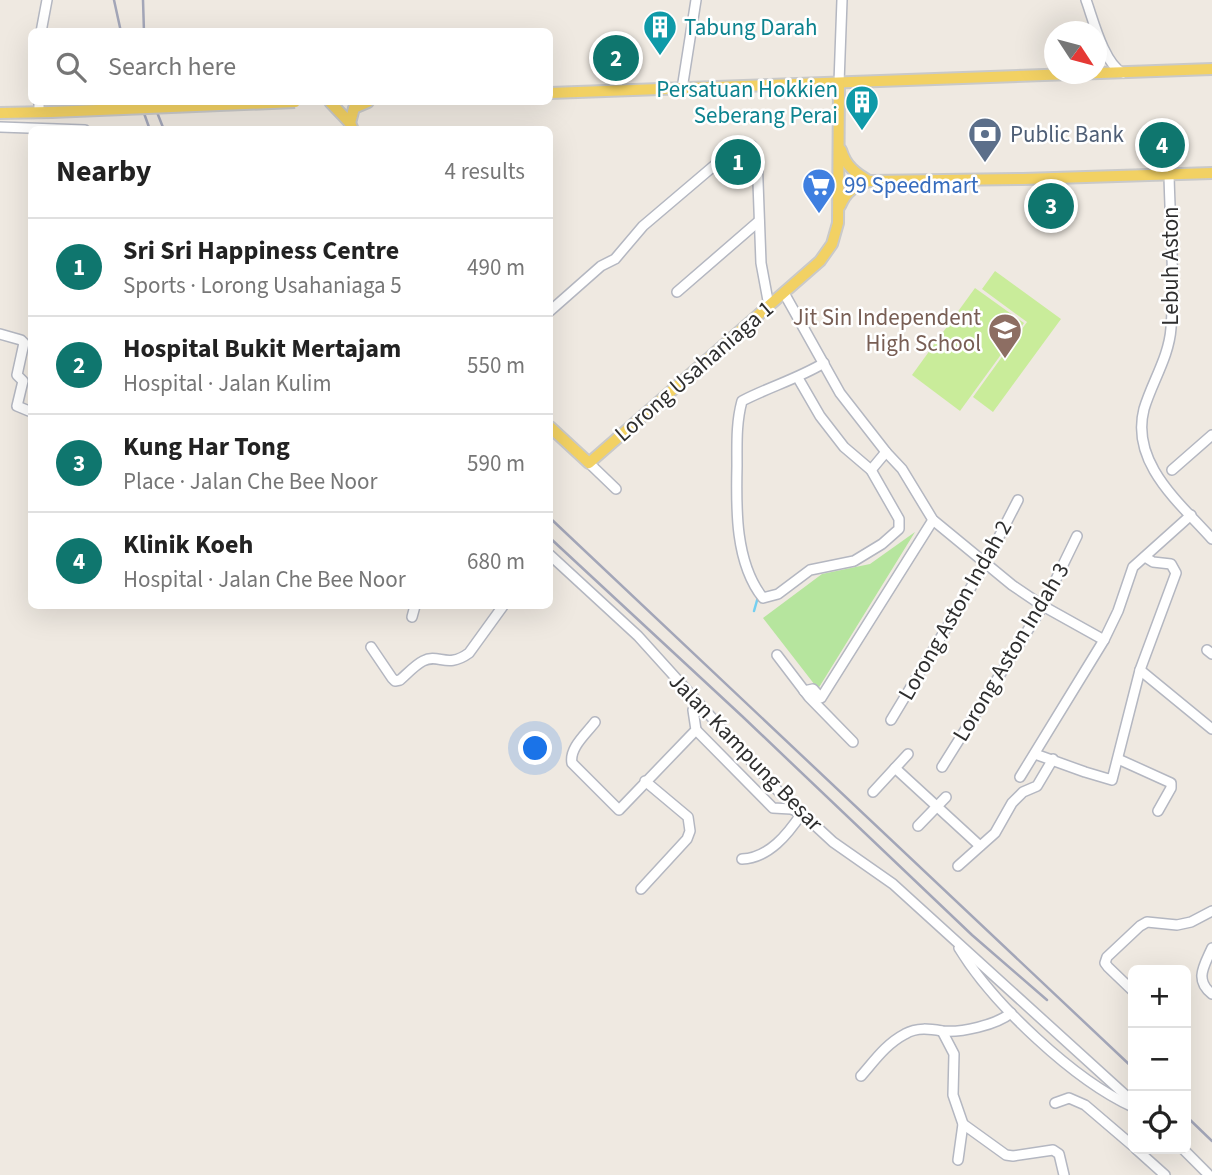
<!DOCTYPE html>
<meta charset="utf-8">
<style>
body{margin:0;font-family:"Source Sans 3",sans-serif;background:#f6f6f6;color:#222}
.controls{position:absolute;right:21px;bottom:21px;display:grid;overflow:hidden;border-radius:10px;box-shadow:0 7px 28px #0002}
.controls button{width:63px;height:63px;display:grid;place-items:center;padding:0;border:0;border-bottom:2px solid #e0e0e0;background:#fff;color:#222;font:35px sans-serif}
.compass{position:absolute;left:1044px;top:21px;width:63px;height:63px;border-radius:50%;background:#fff;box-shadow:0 7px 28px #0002;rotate:126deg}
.you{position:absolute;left:536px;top:749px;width:24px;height:24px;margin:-18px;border:5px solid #fff;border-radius:50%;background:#1a73e8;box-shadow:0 0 0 10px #1a73e833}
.badge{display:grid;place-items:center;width:46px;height:46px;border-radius:50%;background:#0f766e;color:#fff;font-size:23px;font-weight:700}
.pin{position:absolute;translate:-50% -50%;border:4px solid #fff;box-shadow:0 2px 7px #0006}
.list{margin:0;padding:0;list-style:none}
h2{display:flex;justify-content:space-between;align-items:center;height:91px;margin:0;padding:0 28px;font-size:30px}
h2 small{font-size:23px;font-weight:400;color:#767676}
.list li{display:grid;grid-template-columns:46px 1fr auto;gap:21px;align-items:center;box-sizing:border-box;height:98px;padding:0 28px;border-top:2px solid #e0e0e0}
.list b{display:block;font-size:26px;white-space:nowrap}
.list p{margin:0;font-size:23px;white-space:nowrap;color:#767676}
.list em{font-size:23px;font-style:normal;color:#767676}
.icon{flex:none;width:38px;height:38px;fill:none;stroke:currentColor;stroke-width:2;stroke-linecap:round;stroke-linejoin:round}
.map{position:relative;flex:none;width:1212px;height:1175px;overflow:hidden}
.search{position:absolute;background:#fff;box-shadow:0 7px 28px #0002;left:28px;top:28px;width:525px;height:77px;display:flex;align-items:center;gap:18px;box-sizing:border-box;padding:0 24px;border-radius:10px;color:#767676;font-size:26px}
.panel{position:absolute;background:#fff;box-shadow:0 7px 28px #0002;left:28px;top:126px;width:525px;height:483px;border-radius:10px}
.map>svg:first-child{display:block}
</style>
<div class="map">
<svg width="1212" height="1175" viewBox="0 0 1212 1175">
<rect width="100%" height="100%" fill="#efe9e1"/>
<path fill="#b6e59e" d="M915 532 818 689 763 618 822 574 870 564Z"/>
<g fill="#c9ec9a">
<path d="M995 271 1061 319 993 412 973 397 1027 322 982 289Z"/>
<path d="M975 288 1024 323 960 411 912 375Z"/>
</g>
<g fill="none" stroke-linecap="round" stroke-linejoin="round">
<path stroke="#75cff0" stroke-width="2.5" d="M754 611 758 597"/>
<g stroke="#b4b7c1" stroke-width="12">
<g id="minor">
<path d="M1086 0C1093 19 1104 64 1123 73"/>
<path d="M41 32 47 0"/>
<path d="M1096 65 1100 54V42"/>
<path d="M839 83 842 0"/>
<path d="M682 89 696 0"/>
<path d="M39 112V102"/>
<path d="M0 127 85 130"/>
<path d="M1169 174C1170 225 1175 278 1171 328 1169 357 1152 382 1144 409 1130 463 1180 503 1212 539"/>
<path d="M677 292 759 221"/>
<path d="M784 293 840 393 886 452 902 469 933 520 1012 585 1043 606 1104 640"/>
<path d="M550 311 601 266 615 259 643 226 716 164 742 146H752L757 155 761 263 769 306"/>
<path d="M0 334 21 340 24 343 17 375 23 381 17 406 29 411"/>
<path d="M798 378 820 416 844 447 871 470 899 519V529L882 544 854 561 810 570 778 594 763 598C735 563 736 508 737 466 737 444 736 423 742 401 769 387 797 379 824 363"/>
<path d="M589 463 616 489"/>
<path d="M871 470 886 452"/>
<path d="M1172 470 1212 435"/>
<path d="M550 555 638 636 779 792 833 842 893 884 1133 1102"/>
<path d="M412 617 415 606"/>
<path d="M371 647 392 678 395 681 400 680C407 674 415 665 423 661 439 653 447 669 469 653L503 606"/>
<path d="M1207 650 1212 654"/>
<path d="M777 655 809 697 853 742"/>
<path d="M1140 670 1212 729"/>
<path d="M804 691 813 689 821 698 933 520"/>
<path d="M891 720 985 564 1018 500"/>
<path d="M595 722C586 734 569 748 572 763L619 810 696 730 693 710 697 702"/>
<path d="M696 730 773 808 791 809 802 813C788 834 769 858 742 859"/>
<path d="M1035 754 1085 772 1112 780 1140 670 1176 573 1171 564 1153 562 1145 557"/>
<path d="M1118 759 1171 783V788L1158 811"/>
<path d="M942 767 1043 606 1077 536"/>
<path d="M895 768 980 846"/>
<path d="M1020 777 1104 640 1118 611 1133 567 1191 515"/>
<path d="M873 792 908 754"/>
<path d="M918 826 946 797"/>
<path d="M958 866 995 833 1012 803 1023 792 1037 786 1053 759"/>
<path d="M641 889 687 839 690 831 688 817 645 781"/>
<path d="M959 948C993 1004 1074 1080 1133 1107"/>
<path d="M1212 948C1204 966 1194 980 1212 994"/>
<path d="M1133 991 1108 967 1105 963 1107 957 1140 926 1147 922 1177 925 1191 922 1212 911"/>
<path d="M942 1031 954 1054 953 1095 963 1124 958 1160"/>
<path d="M861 1076C875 1060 886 1044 905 1034 917 1027 930 1029 942 1031 961 1033 996 1025 1011 1013"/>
<path d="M1055 1103 1069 1098 1085 1105 1133 1146"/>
<path d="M963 1124 1006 1155 1013 1156 1053 1150 1059 1154 1064 1175"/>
<path d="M1136 1149 1165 1175"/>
<path d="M1183 1149 1209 1175"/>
</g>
</g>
<g stroke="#c9c9c9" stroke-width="14">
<g id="major">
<path d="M550 93 1212 69"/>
<path d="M330 102 350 123 353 130"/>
<path d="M0 113 51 112"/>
<path d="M350 123 354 108 368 102"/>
<path d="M841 150C846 166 855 173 869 181"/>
<path d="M840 206C846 191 855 186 869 181L1023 179 1212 173"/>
<path d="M550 427 589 463 820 261 832 244 838 223 839 83"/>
</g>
</g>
<use href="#minor" stroke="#fff" stroke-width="9"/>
<use href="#major" stroke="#f2d163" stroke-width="10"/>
<g stroke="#a3a6b8" stroke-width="2.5">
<path d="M114 0 121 32"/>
<path d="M143 0 144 32"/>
<path d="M140 102 150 130"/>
<path d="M153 102 164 130"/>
<path d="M550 518 1133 1068"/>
<path d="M550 538 743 717 972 935 1047 1000"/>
<path d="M1186 1116 1212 1141"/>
</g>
<g stroke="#c9c9c9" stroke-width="14" stroke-linecap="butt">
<path id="major-bridge" d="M51 112 295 102"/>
</g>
<use href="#major-bridge" stroke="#f2d163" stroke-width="10"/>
</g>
<defs>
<g id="building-pin" transform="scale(1.75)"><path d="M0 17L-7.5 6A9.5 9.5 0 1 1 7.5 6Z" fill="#0f9aa8" stroke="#fff"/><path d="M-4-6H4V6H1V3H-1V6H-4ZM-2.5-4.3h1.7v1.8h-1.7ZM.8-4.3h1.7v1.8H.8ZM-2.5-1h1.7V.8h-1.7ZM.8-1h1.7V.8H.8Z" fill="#fff"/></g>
<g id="bank-pin" transform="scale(1.75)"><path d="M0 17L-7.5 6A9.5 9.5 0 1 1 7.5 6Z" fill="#5c6f8a" stroke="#fff"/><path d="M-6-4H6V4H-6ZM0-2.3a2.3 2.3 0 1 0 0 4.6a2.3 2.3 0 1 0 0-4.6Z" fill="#fff"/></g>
<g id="supermarket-pin" transform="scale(1.75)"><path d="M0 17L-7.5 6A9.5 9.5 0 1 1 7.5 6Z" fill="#3f7fe0" stroke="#fff"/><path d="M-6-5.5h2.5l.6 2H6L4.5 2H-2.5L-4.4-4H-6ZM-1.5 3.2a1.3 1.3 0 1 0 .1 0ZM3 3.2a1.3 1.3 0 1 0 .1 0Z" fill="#fff"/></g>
<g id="school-pin" transform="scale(1.75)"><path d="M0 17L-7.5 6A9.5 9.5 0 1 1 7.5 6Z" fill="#8d6e63" stroke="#fff"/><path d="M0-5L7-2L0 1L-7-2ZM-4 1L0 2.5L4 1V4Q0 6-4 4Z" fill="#fff"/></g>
</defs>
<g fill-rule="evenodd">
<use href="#building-pin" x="660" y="27"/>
<use href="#building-pin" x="862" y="102"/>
<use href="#bank-pin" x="985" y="134"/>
<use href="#supermarket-pin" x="819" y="185"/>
<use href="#school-pin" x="1005" y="330"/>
</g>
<g text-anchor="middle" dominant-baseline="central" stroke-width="5" stroke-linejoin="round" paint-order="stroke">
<g font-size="23" fill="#0d838f" stroke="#fff" text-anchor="start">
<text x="684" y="27">Tabung Darah</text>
<text x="838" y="89" text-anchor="end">Persatuan Hokkien<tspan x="838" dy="26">Seberang Perai</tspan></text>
</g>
<g font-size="23" fill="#4e5e75" stroke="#fff" text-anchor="start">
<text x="1010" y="134">Public Bank</text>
</g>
<g font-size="23" fill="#366cbe" stroke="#fff" text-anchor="start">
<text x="844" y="185">99 Speedmart</text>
</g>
<g font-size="23" fill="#2e2e2e" stroke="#fff">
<text transform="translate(1170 266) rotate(-90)">Lebuh Aston</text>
<text transform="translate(694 371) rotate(-41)">Lorong Usahaniaga 1</text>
<text transform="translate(955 610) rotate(-60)">Lorong Aston Indah 2</text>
<text transform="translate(1011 652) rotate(-59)">Lorong Aston Indah 3</text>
<text transform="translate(746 752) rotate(46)">Jalan Kampung Besar</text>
</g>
<g font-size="23" fill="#785e54" stroke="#fff" text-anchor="end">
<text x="981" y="317">Jit Sin Independent<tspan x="981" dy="26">High School</tspan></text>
</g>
</g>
</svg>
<div class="controls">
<button>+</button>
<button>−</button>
<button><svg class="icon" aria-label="locate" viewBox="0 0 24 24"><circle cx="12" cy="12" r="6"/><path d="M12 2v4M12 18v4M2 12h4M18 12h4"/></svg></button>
</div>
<svg class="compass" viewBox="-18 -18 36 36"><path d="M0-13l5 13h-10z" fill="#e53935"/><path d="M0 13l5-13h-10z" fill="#767676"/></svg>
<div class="you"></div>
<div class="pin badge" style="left:738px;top:162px">1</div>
<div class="pin badge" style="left:616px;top:58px">2</div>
<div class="pin badge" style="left:1051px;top:206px">3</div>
<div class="pin badge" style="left:1162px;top:145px">4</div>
<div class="search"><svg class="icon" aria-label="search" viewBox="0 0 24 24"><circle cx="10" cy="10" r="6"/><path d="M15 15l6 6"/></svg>Search here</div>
<section class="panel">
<h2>Nearby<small>4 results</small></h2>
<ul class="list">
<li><span class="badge">1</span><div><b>Sri Sri Happiness Centre</b><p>Sports · Lorong Usahaniaga 5</p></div><em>490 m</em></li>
<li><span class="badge">2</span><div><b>Hospital Bukit Mertajam</b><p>Hospital · Jalan Kulim</p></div><em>550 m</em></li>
<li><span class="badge">3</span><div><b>Kung Har Tong</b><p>Place · Jalan Che Bee Noor</p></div><em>590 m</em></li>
<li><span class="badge">4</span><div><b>Klinik Koeh</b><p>Hospital · Jalan Che Bee Noor</p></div><em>680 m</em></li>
</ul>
</section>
</div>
